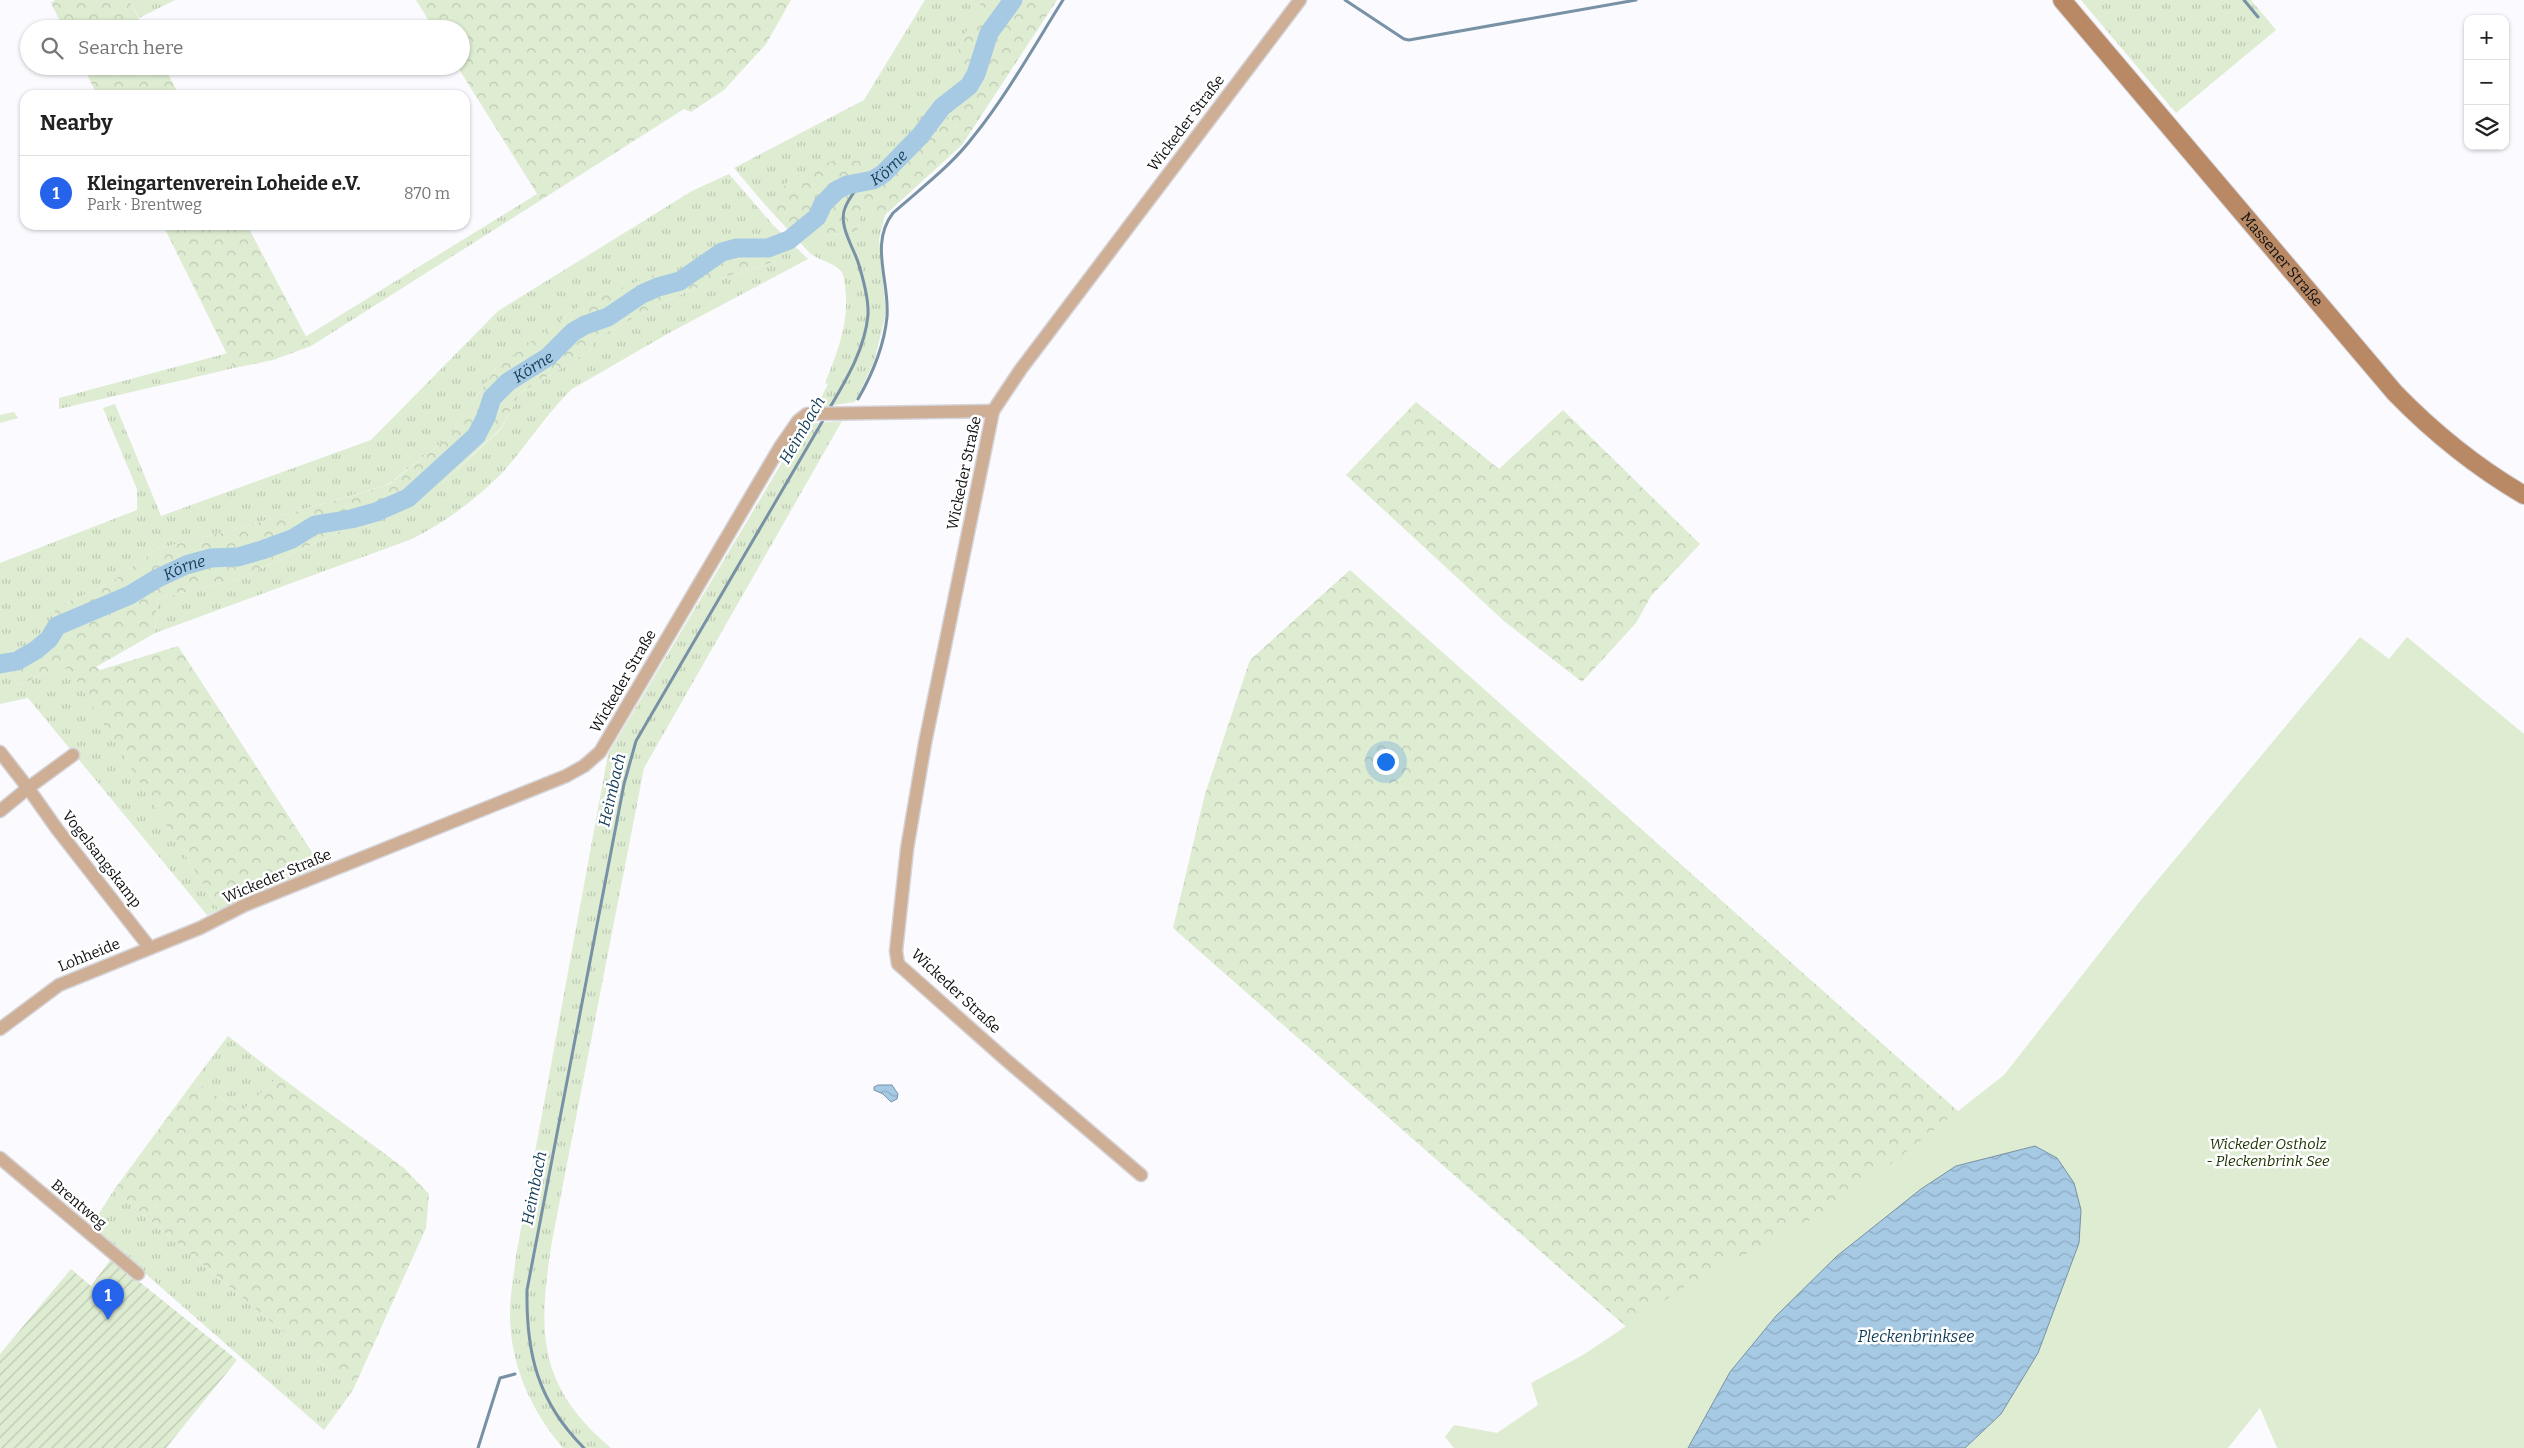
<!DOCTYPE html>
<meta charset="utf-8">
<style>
body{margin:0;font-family:Bitter,serif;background:#f2f2f2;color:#222}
.controls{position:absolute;right:15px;top:15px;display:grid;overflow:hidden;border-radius:10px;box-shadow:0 1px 4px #0004}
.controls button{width:45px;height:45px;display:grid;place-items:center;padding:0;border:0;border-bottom:1px solid #e0e0e0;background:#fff;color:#222;font:25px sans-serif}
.you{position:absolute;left:1385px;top:761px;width:18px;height:18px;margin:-12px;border:4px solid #fff;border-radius:50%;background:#1a73e8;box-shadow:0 0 0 8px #1a73e833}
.badge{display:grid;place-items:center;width:32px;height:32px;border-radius:50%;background:#2563eb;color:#fff;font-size:16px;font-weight:700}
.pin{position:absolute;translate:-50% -41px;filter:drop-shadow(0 1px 2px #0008)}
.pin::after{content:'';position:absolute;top:26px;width:18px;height:15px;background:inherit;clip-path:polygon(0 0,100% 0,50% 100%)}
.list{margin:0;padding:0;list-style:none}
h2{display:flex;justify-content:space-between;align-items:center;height:65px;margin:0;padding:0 20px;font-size:21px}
h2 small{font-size:16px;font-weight:400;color:#767676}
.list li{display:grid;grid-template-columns:32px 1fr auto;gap:15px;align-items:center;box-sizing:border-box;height:75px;padding:0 20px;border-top:1px solid #e0e0e0}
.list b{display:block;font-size:19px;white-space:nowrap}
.list p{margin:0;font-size:16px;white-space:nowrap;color:#767676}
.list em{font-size:16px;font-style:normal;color:#767676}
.icon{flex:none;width:28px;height:28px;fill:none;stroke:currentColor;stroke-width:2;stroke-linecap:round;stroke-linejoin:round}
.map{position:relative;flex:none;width:2524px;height:1448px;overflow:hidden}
.search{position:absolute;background:#fff;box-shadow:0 1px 4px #0004;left:20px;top:20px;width:450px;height:55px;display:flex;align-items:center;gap:12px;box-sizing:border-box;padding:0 18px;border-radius:28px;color:#767676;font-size:19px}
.panel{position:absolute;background:#fff;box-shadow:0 1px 4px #0004;left:20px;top:90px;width:450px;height:140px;border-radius:15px}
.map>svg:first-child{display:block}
</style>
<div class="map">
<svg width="2524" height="1448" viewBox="0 0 2524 1448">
<defs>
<pattern id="grass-tufts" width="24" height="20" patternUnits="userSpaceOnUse" patternTransform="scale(1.25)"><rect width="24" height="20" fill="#deecd2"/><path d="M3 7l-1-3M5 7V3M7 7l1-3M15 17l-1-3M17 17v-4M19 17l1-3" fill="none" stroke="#bdc9b3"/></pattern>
<pattern id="forest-crowns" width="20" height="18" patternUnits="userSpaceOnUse" patternTransform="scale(1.25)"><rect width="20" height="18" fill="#deecd2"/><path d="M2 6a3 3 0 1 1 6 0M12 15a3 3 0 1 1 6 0" fill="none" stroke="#bdc9b3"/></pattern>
<pattern id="garden-furrows" width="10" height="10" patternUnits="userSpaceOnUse" patternTransform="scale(1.25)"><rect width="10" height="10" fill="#deecd2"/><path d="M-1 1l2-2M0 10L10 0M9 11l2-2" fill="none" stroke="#bdc9b3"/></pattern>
<pattern id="water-waves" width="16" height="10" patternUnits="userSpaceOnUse" patternTransform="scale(1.25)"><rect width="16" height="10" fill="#a6c9e4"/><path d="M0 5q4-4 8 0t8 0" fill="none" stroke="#8eabc3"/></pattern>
</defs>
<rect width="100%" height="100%" fill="#fafaff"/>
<g fill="url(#grass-tufts)">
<path d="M129 0H175L139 18Z"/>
<path d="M925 0H982L958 49 969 98 891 179 872 183 790 179 767 207 734 168 864 100Z"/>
<path d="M2081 0H2251L2276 30 2176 113Z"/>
<path d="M729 174 773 225 808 259 669 333 572 389C545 415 526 447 501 474 474 501 445 522 412 539L155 633 157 599 238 579 350 527 416 484H442L501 429 520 393 591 350 595 339 665 301 721 278 777 261 721 262 673 289 496 368 450 436 387 485 229 531 157 549 109 584 54 608 60 637 9 673 19 685 46 673 69 667 219 910 207 915 28 698 0 704V563L137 510V489L103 408 115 404 161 516 371 440 498 311 692 191Z"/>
<path d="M537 194 541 200 311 346 305 337Z"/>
<path d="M863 204 885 215 879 239 886 313 874 362 855 402 816 408 828 384 825 383C838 351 850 321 845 286 844 280 844 275 841 271 831 260 815 261 806 249 816 234 841 234 857 232Z"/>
<path d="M228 353 234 368 59 409V398Z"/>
<path d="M14 412 18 418 0 423V415Z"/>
<path d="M842 421 644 768 552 1241C538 1330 536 1385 611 1448H563C531 1410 510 1365 510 1314 510 1295 514 1275 516 1256L608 754 805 424Z"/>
<path d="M228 1036 279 1076 241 1112 194 1081Z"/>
<path d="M114 1190 353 1390 324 1430 91 1226Z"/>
</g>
<g fill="url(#forest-crowns)">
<path d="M55 0H129L144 29H64L51 3Z"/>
<path d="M416 0H791L766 44 724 90 691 112 684 109 541 200 457 66H461V29H434Z"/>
<path d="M982 0H1057L962 145 885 215 863 205 857 232C841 234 816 234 806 249L767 207 790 179 834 160 864 161 872 183 891 179 968 98 958 49Z"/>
<path d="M83 66H164L179 95H97Z"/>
<path d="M163 225H247L311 346 273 360 234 368Z"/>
<path d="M775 249 777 261 721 278 665 301 595 339 591 350 520 393 501 428 442 484H416L350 527 238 579 157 599 155 633 96 667 100 670 178 646 323 869 222 912 219 910 69 668 46 673 19 685 9 673 60 637 54 608 109 584 157 549 229 531 388 485 450 436 496 368 583 303 654 275 673 289 721 262Z"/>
<path d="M1416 402 1499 469 1563 410 1700 544 1651 596 1636 623 1582 682 1504 621 1346 475Z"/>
<path d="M1350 570 1976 1127 1631 1331 1173 928 1205 794 1250 660Z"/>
<path d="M279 1076 404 1168 429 1194 426 1228 353 1390 114 1190 194 1081 241 1112Z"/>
</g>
<path fill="#deecd2" d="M2360 637 2389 659 2407 637 2524 734V1448H2277L2260 1408 2228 1448H1454L1445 1437 1454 1425 1497 1433 1538 1405 1531 1383 1583 1355 1692 1282 1837 1206 2004 1075 2141 900Z"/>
<path fill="url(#garden-furrows)" d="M111 1259 237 1360 166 1448H0V1354L71 1269 91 1286Z"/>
<g fill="url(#water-waves)" stroke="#7891a4">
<path d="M878 1085H892L898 1094 897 1099 891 1102 883 1094 874 1090V1087Z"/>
<path d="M2035 1146 2057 1158 2074 1183 2081 1210 2079 1243 2038 1353 2001 1414 1965 1448H1688L1730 1372 1776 1316 1837 1256 1921 1189 1956 1166Z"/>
</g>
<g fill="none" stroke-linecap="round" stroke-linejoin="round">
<g stroke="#7891a4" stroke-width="3">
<path d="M1345 0 1404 39 1409 40 1636 0"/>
<path d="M2244 0 2258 17"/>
<path d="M858 399C873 373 884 347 887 317 890 281 869 244 893 213 920 189 951 166 973 137 1007 95 1034 46 1063 0"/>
<path d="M829 409C846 380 865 349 868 315 869 298 863 278 858 262 853 247 838 224 845 208 848 199 856 190 861 182"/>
<path d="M478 1448 500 1378 515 1374"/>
<path d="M584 1448C538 1402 526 1354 527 1290L624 784 636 741 825 417"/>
</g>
<path stroke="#a6c9e4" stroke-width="19" id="s1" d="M0 664 17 661 36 650 49 639 57 626 130 595 156 579 186 565 211 558 238 557 262 550 292 539 315 525 351 519 376 512 408 498 476 436 486 417 492 398 508 382 548 357 573 332 585 325 608 317 642 294 658 287 680 281 722 252 737 248H768L789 240 817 217 823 204 837 190 847 185 873 180 883 174 920 136 942 107 969 86 976 74 989 33 1013 0"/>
<g stroke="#d4d4d9" stroke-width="15">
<g id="minor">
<path d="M0 752 28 788 73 755"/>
<path d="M0 811 28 788 57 829 150 948"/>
<path d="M0 1029 59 985 200 928 245 905 566 776 584 766 600 752 780 447 798 421 807 414 993 411"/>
<path d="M0 1158 138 1274"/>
<path d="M1141 1175 1005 1059 898 964 896 951 907 849 925 743 993 411 1021 369 1300 0"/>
</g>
</g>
<g stroke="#d4d4d9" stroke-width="20">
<g id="secondary">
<path id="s2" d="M2062 0 2395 393C2434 433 2476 467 2524 495"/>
</g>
</g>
<use href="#minor" stroke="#cfae96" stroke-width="12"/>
<use href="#secondary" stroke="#b88964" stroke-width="18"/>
</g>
<g text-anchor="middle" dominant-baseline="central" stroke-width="5" stroke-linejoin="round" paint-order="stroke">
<g font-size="15" fill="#0e0e10" stroke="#fff">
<text transform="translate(1186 123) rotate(-53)">Wickeder Straße</text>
<text stroke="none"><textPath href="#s2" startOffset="340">Massener Straße</textPath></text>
<text transform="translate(964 473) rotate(-78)">Wickeder Straße</text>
<text transform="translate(623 681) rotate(-60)">Wickeder Straße</text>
<text transform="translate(102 859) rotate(52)">Vogelsangskamp</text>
<text transform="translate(277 876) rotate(-23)">Wickeder Straße</text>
<text transform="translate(89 955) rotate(-22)">Lohheide</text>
<text transform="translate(956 991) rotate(43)">Wickeder Straße</text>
<text transform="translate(79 1204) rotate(40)">Brentweg</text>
</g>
<g font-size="15" font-style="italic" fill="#1d3400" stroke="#fff">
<text x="2268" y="1144">Wickeder Ostholz<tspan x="2268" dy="17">- Pleckenbrink See</tspan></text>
</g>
<g font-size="16" font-style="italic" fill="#123c58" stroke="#fff">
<text stroke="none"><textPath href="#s1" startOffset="1055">Körne</textPath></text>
<text stroke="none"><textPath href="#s1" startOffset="634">Körne</textPath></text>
<text transform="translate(802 430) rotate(-60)">Heimbach</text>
<text stroke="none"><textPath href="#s1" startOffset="212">Körne</textPath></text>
<text transform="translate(612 790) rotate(-77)">Heimbach</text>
<text transform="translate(534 1188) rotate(-79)">Heimbach</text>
<text x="1916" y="1336">Pleckenbrinksee</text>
</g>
</g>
</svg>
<div class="controls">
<button>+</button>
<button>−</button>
<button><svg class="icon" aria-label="layers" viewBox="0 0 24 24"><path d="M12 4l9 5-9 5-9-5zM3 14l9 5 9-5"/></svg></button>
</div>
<div class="you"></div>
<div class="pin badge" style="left:108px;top:1320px">1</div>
<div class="search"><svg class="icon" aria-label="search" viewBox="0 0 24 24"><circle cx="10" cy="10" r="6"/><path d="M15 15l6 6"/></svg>Search here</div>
<section class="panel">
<h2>Nearby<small></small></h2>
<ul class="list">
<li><span class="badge">1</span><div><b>Kleingartenverein Loheide e.V.</b><p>Park · Brentweg</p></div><em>870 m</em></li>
</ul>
</section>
</div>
